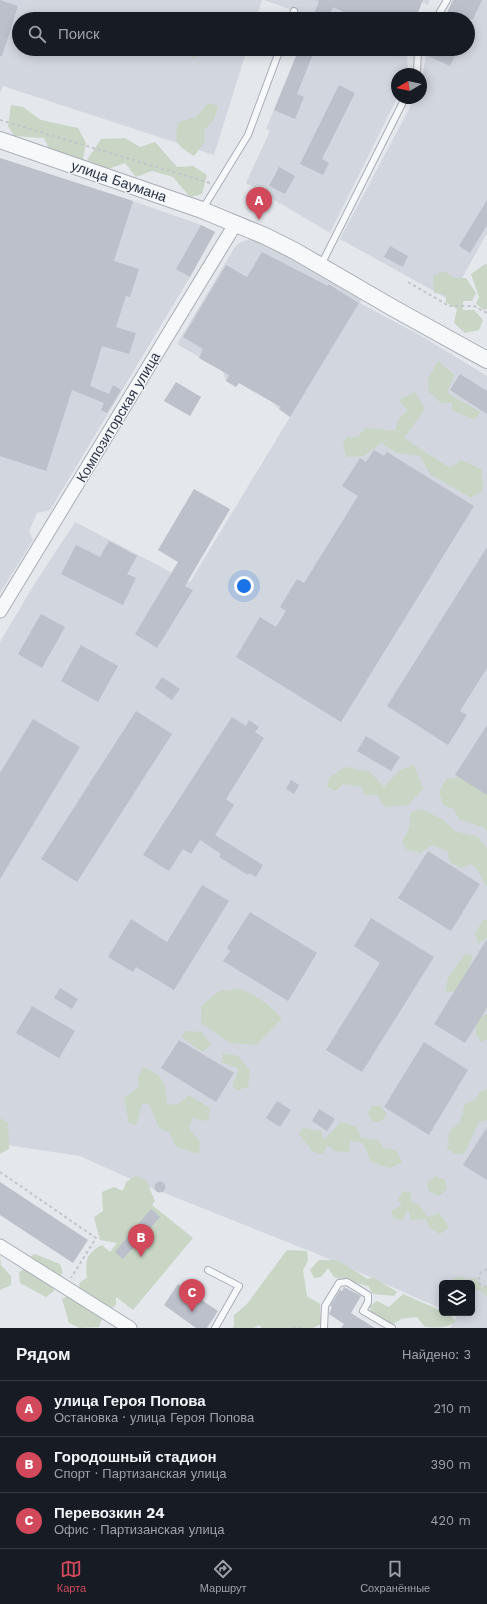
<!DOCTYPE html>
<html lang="ru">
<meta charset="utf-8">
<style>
body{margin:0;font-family:"Work Sans",sans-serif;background:#242831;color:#f1f3f6}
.controls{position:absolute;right:12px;bottom:12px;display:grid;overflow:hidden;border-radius:6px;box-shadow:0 2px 10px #0003}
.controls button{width:36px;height:36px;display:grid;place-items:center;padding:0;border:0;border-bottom:1px solid #363941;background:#171b24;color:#f1f3f6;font:20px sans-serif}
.compass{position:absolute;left:391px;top:68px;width:36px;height:36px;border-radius:50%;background:#171b24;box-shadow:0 2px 10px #0003;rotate:261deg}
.you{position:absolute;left:244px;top:586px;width:14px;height:14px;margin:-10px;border:3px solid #fff;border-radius:50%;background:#1a73e8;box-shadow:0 0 0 6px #1a73e833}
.badge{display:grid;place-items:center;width:26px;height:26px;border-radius:50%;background:#d1495b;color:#fff;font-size:13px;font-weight:700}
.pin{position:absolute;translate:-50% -33px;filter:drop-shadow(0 1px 2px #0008)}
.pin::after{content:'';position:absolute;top:21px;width:14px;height:12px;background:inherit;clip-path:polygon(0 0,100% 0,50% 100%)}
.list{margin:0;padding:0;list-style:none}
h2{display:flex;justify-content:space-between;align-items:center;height:52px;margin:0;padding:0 16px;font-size:17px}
h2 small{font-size:13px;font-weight:400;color:#9ea1a6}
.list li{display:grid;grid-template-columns:26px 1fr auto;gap:12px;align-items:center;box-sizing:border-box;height:56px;padding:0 16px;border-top:1px solid #363941}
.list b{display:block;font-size:15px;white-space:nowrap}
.list p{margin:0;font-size:13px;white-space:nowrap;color:#9ea1a6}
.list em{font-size:13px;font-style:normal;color:#9ea1a6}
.icon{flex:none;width:22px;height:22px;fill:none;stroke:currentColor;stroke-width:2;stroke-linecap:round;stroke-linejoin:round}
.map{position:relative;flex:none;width:487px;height:1328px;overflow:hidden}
.search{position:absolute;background:#171b24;box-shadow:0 2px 10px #0003;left:12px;right:12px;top:12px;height:44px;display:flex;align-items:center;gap:10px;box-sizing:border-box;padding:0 14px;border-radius:22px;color:#9ea1a6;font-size:15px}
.sheet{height:220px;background:#171b24}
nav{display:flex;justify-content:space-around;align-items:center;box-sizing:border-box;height:56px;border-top:1px solid #363941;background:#171b24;font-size:11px;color:#9ea1a6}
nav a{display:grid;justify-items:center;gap:2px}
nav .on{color:#d1495b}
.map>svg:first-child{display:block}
</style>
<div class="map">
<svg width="487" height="1328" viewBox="0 0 487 1328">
<rect width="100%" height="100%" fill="#e4e7ec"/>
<g fill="#d2d6de">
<path d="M0 0H262L256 19H19V49H247L214 155 3 86 0 93Z"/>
<path d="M264 0H430L428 5 422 2 416 17 403 19H312V17Z"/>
<path d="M453 0H487V233L450 300 340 239 415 98H421V83L426 55 429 49H468V19H444Z"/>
<path d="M299 49H399L407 52 408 74H397V98L330 233 246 183 270 131 266 129Z"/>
<path d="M0 158 133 201 201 225 215 232 190 277 50 510 37 513 29 531 33 540 0 593Z"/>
<path d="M251 239 259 241 362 297 360 303 423 337 487 376V1328H450L457 1316 450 1313H472V1283H442V1309L322 1256 162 1192H157L155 1190 80 1156 0 1144V642L37 580 75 522 190 582 290 417 279 409 272 402 239 383 236 387 226 381 223 371 177 344 235 247 241 242Z"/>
</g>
<g fill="#c9d6c5">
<path d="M188 49H203V52L194 58 187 52Z"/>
<path d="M208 103 218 106 214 120 204 130 205 141 194 156C178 146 172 142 179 122L196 117Z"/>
<path d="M11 105 23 107 41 120 78 128 86 143 82 164 70 155 49 149 44 138 14 136 8 126Z"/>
<path d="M125 138 140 147 155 142 177 167 193 166 207 175 202 194 190 197 173 177 152 171 136 177 125 163 105 170 87 160 101 139Z"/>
<path d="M485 264 487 265V309L484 310 476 304 479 297 471 274Z"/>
<path d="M445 271 453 278H466L476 293 472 301H463V310H474L483 320 479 330 465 333 454 323 457 309 446 302V295L434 293 433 276Z"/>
<path d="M438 361 454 375 447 393 480 412 475 420 452 410V403H441L429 392 428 379Z"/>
<path d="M415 392 425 409 404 438 450 468 461 460 481 469 483 490 471 498 430 474 420 456 397 453 381 443 364 456 346 457 343 445 347 437H358L365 428 395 431 399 418 408 411 399 400Z"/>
<path d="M414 765 423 789 408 805 390 807 384 806 377 795H364L362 787 343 784 336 791 327 787 329 778 345 767 370 772 384 787 400 770Z"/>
<path d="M471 775 487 789V832L485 828 459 819 454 809 443 805 439 792 446 779Z"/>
<path d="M422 809 445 821 454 831 478 837 487 849V886H486L479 872 472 864 461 868 450 862 447 851 432 845 420 853 406 849 402 841 409 829 411 812Z"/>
<path d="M483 920H487V937L485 940 478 943 475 933Z"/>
<path d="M465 954 473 956 465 981 456 991 445 993 448 978Z"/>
<path d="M240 989C258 996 268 1004 282 1019L256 1045 230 1043 201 1023V1006L219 991Z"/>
<path d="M487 1014V1039L481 1042 476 1034 475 1021Z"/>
<path d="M185 1031 202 1032 211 1045 202 1052 182 1037Z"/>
<path d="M223 1053 238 1056 250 1071 248 1087 237 1090 232 1086 239 1069 222 1062Z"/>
<path d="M143 1067C164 1076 166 1083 167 1104L177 1105 189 1095 210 1108 208 1121 192 1118 189 1129 200 1141 199 1154 176 1147 170 1133 159 1128 150 1105 142 1103 136 1125 129 1123 124 1098 139 1087 138 1077Z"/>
<path d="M487 1089V1120L479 1122 464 1154H455L447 1148 450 1131 460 1122 465 1104 475 1100 480 1092Z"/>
<path d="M371 1106H380L387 1114 381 1122H373L368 1115Z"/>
<path d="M0 1118 8 1123 9 1149 0 1154Z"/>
<path d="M341 1122 356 1126 361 1138 377 1140 384 1148 396 1150 402 1162 390 1168 371 1162 363 1143 350 1141 349 1152 335 1151 327 1145 322 1155 312 1151 299 1134 303 1128 321 1131 324 1140Z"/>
<path d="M136 1176 146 1180 155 1201 152 1205 193 1238 133 1310 116 1297V1305L104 1314 99 1327 80 1328 69 1323 62 1299 80 1290 79 1283 87 1278C85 1261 86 1253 102 1245L110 1252 117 1243 100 1240 94 1217 103 1211 102 1192 114 1187 123 1191 126 1182Z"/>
<path d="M436 1176 445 1180 447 1189 439 1196 429 1192 427 1182Z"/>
<path d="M403 1191 411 1193V1202L418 1204 428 1217 439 1213 449 1227 440 1234 430 1228 426 1219 411 1220 408 1209 403 1220 393 1218 391 1210 402 1206 398 1200Z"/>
<path d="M287 1250 307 1251 308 1261 303 1270 307 1296 320 1304 321 1324 313 1328H262L259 1325 254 1328H233L234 1325V1315L247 1304Z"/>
<path d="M35 1254 60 1264 63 1273 52 1281 54 1291 46 1297 20 1283 19 1272 28 1267V1258Z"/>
<path d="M0 1256 1 1265 11 1276V1285L0 1290Z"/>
<path d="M319 1260H337L368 1279 373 1277 397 1292 394 1296 373 1294 368 1286 334 1277 328 1268 321 1277 314 1278 310 1270Z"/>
<path d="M461 1277 467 1280 476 1277 481 1287H487V1297L480 1290H472V1283H452L454 1278Z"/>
<path d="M403 1294 442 1311V1313L449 1314 456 1321C450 1328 436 1328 425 1327L417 1317 401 1319 388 1328 371 1312 370 1306 377 1301 389 1307Z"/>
</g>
<g fill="#bbc0ca">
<path d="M0 0 18 6 2 56H0Z"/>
<path d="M316 0H423L415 19H359L333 7 328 19H312L319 1Z"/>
<path d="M453 0H482L473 19H444Z"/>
<path d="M299 49H315L297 94 304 97 295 119 274 110Z"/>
<path d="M422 49H458L450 66 422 53Z"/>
<path d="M339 85 355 93 322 159 329 163 323 175 300 164Z"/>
<path d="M0 158 133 201 114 261 139 269 130 297 126 296 116 327 136 333 129 354 102 346 90 386 109 394 113 385 121 390 107 413 101 410 104 403 72 390 46 471 0 456Z"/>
<path d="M279 167 295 176 285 194 269 186Z"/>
<path d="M487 200V225L470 253 459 246Z"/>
<path d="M201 225 215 232 190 277 176 269Z"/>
<path d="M390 246 408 256 403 267 384 257Z"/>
<path d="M262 252 328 286V284L359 303 290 417 279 409 281 407 239 383 236 387 226 381 229 375 199 358 203 349 183 337 226 265 247 277Z"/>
<path d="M460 374 487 391V414L450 390Z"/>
<path d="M176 382 201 397 190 416 164 401Z"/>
<path d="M374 450 384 456 387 452 474 506 341 722 236 657 260 617 276 627 286 611 280 607 297 579 304 583 358 496 342 486 360 458 366 462Z"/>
<path d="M194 489 230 509 185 586 193 590 157 648 135 634 178 562 158 550Z"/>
<path d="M109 541 137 556 127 574 136 578 123 605 61 574 76 545 100 557Z"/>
<path d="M487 547V668L460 711 467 715 448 745 387 706Z"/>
<path d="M41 614 65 627 42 668 18 654Z"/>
<path d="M81 645 118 666 98 702 61 681Z"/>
<path d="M162 677 180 689 172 700 155 688Z"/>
<path d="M136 711 172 734 77 882 41 859Z"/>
<path d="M232 717 246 726 249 720 259 727 255 732 264 738 226 799 234 805 215 835 263 865 256 877 249 873 248 875 219 857 221 854 200 840 191 854 183 849 169 871 143 855Z"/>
<path d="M33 719 80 747 0 879V773Z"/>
<path d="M487 725V795L455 775Z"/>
<path d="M366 736 400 757 391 771 357 751Z"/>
<path d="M291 780 299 785 294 794 286 789Z"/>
<path d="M428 851 480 884 451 931 398 898Z"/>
<path d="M202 885 229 901 174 990 136 967 133 972 108 957 131 919 167 942Z"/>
<path d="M250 912 317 953 288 1001 223 961 230 951 227 948Z"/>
<path d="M371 918 434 957 362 1072 326 1050 380 963 354 946Z"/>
<path d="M487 939V1008L465 1043 434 1024Z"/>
<path d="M60 988 78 999 72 1009 54 998Z"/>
<path d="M32 1006 75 1031 59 1058 16 1033Z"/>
<path d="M179 1040 234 1073 216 1102 161 1068Z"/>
<path d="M424 1042 468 1070 429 1135 384 1107Z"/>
<path d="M277 1101 291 1110 280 1127 266 1118Z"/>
<path d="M319 1109 335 1119 327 1131 312 1121Z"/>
<path d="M487 1127V1180L463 1165Z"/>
<circle cx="160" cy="1187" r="5.5"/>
<path d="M0 1182 88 1240 73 1263 0 1215Z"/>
<path d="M151 1209 160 1217 123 1259 115 1252Z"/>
<path d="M178 1284 218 1311 207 1328H196L164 1305Z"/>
<path d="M344 1287 361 1296 351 1313 375 1328H341L344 1324 329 1314 332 1307 330 1306 340 1290 342 1291Z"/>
</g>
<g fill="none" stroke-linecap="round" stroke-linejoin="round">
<g stroke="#a9aeb7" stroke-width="8">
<g id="service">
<path d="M291 19 294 11"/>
<path d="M436 19 447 0"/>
<path d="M417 74 418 49"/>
<path d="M202 210 248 135 280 49"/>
<path d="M321 265 405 98"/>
<path d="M208 1270 239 1286 215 1328"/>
<path d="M324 1328 325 1306 339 1283 347 1282 368 1295V1302L363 1311 392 1328"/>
</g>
</g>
<g stroke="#a9aeb7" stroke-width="15">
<g id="minor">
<path d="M0 611 236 223"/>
<path d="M0 1246 130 1328"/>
</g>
</g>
<g stroke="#a9aeb7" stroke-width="18">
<path id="tertiary" d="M0 140 202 210 265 236 295 251 393 308 487 360"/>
</g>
<g stroke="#c2c5cb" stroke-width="2" stroke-dasharray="3 3" stroke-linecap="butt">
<path d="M0 120 210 183"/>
<path d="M408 282 449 306H474L487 313"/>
<path d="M0 1172 96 1238 71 1278"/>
<path d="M487 1269 481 1272 478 1281 481 1285 487 1287"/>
<path d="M292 1328H303"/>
</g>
<use href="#service" stroke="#f7f8fa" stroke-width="6"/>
<use href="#minor" stroke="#f7f8fa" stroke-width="13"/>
<use href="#tertiary" stroke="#f7f8fa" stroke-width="16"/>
</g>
<g text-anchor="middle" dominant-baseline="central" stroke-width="3" stroke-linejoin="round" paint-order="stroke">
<g font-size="14" fill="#2b3445" stroke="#f4f6f9">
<text transform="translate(119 181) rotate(19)">улица Баумана</text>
<text transform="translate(118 417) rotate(-59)">Композиторская улица</text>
</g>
</g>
</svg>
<div class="controls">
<button><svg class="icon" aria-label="layers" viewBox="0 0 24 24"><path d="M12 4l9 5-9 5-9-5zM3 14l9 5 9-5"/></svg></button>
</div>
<svg class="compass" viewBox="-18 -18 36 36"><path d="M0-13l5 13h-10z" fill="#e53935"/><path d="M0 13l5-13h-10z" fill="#9ea1a6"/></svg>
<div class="you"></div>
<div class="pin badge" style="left:259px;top:220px">A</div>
<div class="pin badge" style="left:141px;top:1257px">B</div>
<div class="pin badge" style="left:192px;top:1312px">C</div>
<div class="search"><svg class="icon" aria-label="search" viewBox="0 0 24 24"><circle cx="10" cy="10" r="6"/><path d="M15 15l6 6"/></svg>Поиск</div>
</div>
<section class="sheet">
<h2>Рядом<small>Найдено: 3</small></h2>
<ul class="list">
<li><span class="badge">A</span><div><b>улица Героя Попова</b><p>Остановка · улица Героя Попова</p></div><em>210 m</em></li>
<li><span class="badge">B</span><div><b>Городошный стадион</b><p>Спорт · Партизанская улица</p></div><em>390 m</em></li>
<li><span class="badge">C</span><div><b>Перевозкин 24</b><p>Офис · Партизанская улица</p></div><em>420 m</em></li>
</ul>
</section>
<nav>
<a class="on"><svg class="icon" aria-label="map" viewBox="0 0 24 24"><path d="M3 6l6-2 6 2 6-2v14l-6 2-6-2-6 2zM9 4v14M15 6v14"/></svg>Карта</a>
<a><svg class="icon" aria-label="directions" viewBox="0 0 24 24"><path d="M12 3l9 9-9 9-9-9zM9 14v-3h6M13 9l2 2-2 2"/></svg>Маршрут</a>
<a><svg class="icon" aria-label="saved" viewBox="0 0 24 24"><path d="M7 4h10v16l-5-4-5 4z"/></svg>Сохранённые</a>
</nav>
